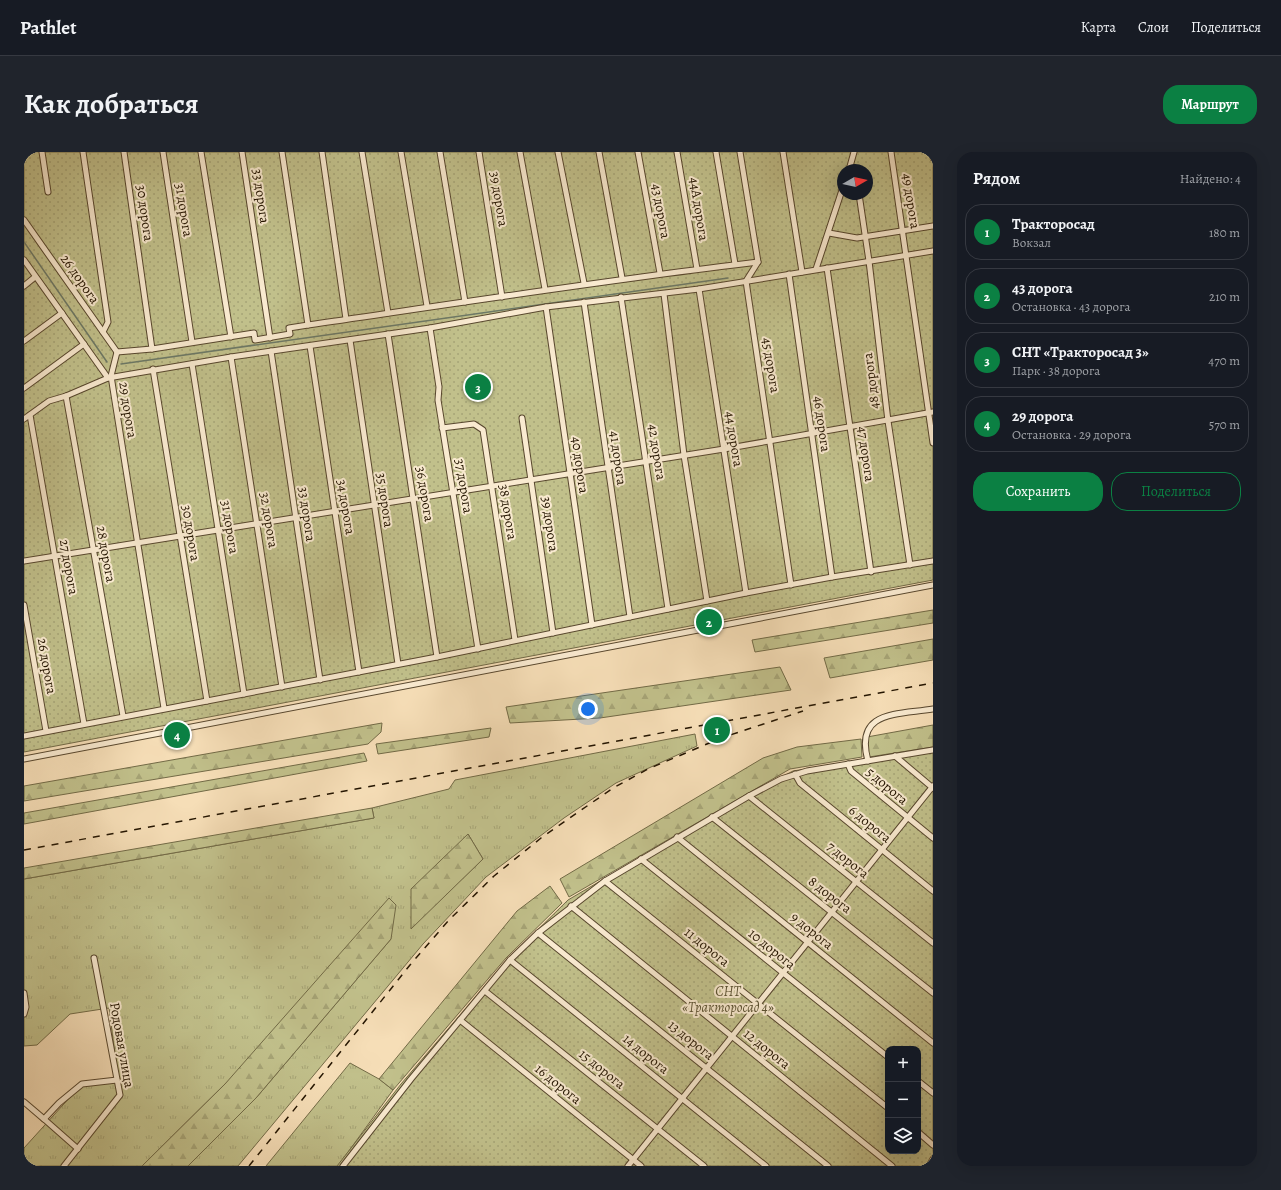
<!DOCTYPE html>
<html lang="ru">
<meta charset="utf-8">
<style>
body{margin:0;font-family:Alegreya,serif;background:#20242c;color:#f1f3f6}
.controls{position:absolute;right:12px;bottom:12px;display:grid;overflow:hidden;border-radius:8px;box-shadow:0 4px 16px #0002}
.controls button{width:36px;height:36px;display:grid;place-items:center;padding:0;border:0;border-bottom:1px solid #363941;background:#171b24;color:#f1f3f6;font:20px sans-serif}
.compass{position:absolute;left:813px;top:12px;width:36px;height:36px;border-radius:50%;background:#171b24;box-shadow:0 4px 16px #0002;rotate:81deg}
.you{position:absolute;left:564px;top:557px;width:14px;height:14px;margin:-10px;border:3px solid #fff;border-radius:50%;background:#1a73e8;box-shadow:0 0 0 6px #1a73e833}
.badge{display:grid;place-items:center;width:26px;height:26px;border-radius:50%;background:#0b8043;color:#fff;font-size:13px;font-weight:700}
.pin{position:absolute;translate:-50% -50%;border:2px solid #fff;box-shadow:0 1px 4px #0006}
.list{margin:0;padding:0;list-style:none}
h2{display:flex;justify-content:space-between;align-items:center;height:52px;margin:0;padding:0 16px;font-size:17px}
h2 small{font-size:13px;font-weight:400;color:#9ea1a6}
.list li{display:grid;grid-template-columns:26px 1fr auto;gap:12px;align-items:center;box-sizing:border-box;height:56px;margin:0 8px 8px;padding:0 8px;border:1px solid #363941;border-radius:16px}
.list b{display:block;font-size:15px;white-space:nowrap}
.list p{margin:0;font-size:13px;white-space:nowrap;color:#9ea1a6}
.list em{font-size:13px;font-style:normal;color:#9ea1a6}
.actions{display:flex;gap:8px;padding:12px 16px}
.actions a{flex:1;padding:9px 0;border:1px solid #0b8043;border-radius:16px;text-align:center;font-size:14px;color:#0b8043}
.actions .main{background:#0b8043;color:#fff}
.icon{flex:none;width:22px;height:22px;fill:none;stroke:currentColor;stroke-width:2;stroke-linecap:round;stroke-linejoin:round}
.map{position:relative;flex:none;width:909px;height:1014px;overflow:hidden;border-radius:16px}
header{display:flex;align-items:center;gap:24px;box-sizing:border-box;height:56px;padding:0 20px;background:#171b24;border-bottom:1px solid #363941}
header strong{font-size:19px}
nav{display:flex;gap:22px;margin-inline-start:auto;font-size:14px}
.intro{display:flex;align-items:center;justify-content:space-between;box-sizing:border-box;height:96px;padding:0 24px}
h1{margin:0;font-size:28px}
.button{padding:10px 18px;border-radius:16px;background:#0b8043;color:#fff;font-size:14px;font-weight:700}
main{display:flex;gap:24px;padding:0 24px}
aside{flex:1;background:#171b24;border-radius:16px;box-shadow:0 4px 16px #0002}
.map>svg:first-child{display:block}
</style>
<header>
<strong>Pathlet</strong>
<nav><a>Карта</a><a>Слои</a><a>Поделиться</a></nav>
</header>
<div class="intro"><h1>Как добраться</h1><a class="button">Маршрут</a></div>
<main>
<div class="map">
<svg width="909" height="1014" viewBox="0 0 909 1014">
<defs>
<pattern id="grass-tufts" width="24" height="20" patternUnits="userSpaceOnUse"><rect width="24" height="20" fill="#c1c08b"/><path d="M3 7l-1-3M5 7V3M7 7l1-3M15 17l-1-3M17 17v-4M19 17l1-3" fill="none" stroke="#a6a476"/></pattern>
<pattern id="forest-firs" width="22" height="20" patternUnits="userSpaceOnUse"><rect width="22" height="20" fill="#c1c08b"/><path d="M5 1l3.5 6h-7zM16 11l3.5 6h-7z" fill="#a6a476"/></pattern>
<pattern id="garden-dots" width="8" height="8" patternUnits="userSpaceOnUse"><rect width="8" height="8" fill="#c1c08b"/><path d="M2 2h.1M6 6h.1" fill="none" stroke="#a6a476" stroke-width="1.8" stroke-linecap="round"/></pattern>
</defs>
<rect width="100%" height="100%" fill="#f6deb7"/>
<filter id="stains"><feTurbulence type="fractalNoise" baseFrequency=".005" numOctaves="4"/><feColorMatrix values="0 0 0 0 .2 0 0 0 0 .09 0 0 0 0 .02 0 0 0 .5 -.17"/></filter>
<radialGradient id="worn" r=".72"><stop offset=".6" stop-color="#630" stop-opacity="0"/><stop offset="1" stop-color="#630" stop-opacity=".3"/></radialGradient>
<g fill="url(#grass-tufts)" stroke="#726a46" fill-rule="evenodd">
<path d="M671 582 673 594 592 631 540 666 462 725 399 792 214 1014H164L232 946 367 787 201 932 118 1014H0V996L58 932 94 927 85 856 46 862 13 893 0 894V727L350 666 348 656 425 637 431 628ZM444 682 459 707 387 776Z"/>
<path d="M326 911 355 927 369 938 314 1014H242Z"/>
</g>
<g fill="url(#forest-firs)" stroke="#726a46">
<path d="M909 458V471L731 500 728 488Z"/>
<path d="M909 487V508L806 526 800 506Z"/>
<path d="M756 515 767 538 576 566 486 571 482 555Z"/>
<path d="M358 571 357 580 344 592 0 649V634Z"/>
<path d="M909 573V595L845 605 843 585Z"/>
<path d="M467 576 465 585 354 602 352 592Z"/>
<path d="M837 587 838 605 766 617 545 745 536 727 739 606 773 595Z"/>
<path d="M340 601 343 609 0 672V661Z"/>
<path d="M348 656 350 666 0 727V716Z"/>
<path d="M444 682 459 707 387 777V737Z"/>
<path d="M526 734 538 751 482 806 369 938 355 927 493 759Z"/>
<path d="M365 746 372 753 367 787 232 946 164 1014H118L201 932Z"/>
</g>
<g fill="url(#garden-dots)" stroke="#726a46" fill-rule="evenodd">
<path d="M0 0H909V428L0 600ZM819 18H843V42H819Z"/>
<path d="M909 596V1014H313L377 932 483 808 544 748 728 640 769 619ZM864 897H894V999H864Z"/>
</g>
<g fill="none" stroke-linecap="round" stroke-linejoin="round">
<g stroke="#6d7966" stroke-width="1.5">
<path d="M0 90 83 210"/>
<path d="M97 212 704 126"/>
</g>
<g stroke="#58472e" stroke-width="7">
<g id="minor">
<path d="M18 0 24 40"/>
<path d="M59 0 84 170 79 180"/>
<path d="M100 0 128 197"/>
<path d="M139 0 168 190"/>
<path d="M177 0 207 185"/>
<path d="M218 0 246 186"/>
<path d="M258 0 284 173"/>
<path d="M298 0 322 167"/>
<path d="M338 0 364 161"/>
<path d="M377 0 403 154"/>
<path d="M416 0 441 150"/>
<path d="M455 0 478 145"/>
<path d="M496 0 521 137"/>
<path d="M534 0 560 131"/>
<path d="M575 0 598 126"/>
<path d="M614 0 636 121"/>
<path d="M653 0 673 117"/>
<path d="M692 0 711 112"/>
<path d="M716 0 734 110 722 129 767 433"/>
<path d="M759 0 778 120"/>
<path d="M867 0 909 291"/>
<path d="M908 0 909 6"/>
<path d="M825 18 830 0"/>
<path d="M835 42 845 109 864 269 886 413"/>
<path d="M0 68 93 200"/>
<path d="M805 81 833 86 909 74"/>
<path d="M0 108 84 226 207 205 406 176 522 155 675 137 909 99"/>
<path d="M803 116 847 420"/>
<path d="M792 117 819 35"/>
<path d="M765 122 808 425"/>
<path d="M0 134 11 125"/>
<path d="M675 137 722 441"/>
<path d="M640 142 660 303 683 449"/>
<path d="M597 145 644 457"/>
<path d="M560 150 606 465"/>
<path d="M522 155 568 473"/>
<path d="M406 176 415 235 414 248 454 497"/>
<path d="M364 182 413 505"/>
<path d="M326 188 374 512"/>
<path d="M0 189 38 161"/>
<path d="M286 194 335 520"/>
<path d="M247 199 296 528"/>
<path d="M93 200 128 197 230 181 231 188 266 182 265 176 284 173C434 151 583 128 734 110"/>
<path d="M93 200 87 224 140 556"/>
<path d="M207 205 258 535"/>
<path d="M168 212 220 542"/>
<path d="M129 217 183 549"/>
<path d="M0 236 60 192"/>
<path d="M42 244 99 564"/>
<path d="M6 263 60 572"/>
<path d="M498 266 529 481"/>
<path d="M0 267 25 249 42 244 84 226"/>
<path d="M418 276 450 272 459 278 491 488"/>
<path d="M0 409 700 297 909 260"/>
<path d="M0 453 22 579"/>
<path d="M0 584 413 505 722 441 808 425 909 409"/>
<path d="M871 604 909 636"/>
<path d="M0 607 909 433"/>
<path d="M844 609C830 558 873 563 909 557"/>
<path d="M824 612 827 619 909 686"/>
<path d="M771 622 776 631 909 739"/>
<path d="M725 644 909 791"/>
<path d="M688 665 909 841"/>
<path d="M653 685 909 891"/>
<path d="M617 707 864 905"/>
<path d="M581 729 864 956"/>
<path d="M547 754 868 1014"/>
<path d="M514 781 804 1014"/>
<path d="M486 808 742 1014"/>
<path d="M461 839 680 1014"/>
<path d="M0 841 2 855 0 862"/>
<path d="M436 868 617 1014"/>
<path d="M894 929 909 941"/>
<path d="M0 950 20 967 35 951 58 932 93 928"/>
<path d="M20 967 54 997"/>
<path d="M894 980 909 993"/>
<path d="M40 1014 96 943 70 806"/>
<path d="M319 1014 387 927 486 808 514 781 581 729 725 644 757 627 783 619 909 598"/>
<path d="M604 1014 909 634"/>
<path d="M905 1014 909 1007"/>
</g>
</g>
<use href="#minor" stroke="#f9ead0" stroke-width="5"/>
<g stroke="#241501" stroke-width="1.5" stroke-dasharray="7 7" stroke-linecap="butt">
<path d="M0 698 909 531"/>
<path d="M225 1014 386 813 425 768 470 724 517 686 589 636 624 617 697 586 779 559"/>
</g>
</g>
<g text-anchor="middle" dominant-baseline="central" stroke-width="4" stroke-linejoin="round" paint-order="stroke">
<g font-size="14" fill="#241501" stroke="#f9ead0">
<text transform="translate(237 44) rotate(82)">33 дорога</text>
<text transform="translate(475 47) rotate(81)">39 дорога</text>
<text transform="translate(887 49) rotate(81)">49 дорога</text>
<text transform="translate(675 57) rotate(81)">44А дорога</text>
<text transform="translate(160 58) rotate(81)">31 дорога</text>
<text transform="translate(637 59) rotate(80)">43 дорога</text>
<text transform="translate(121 61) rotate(82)">30 дорога</text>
<text transform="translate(56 127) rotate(55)">26 дорога</text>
<text transform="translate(747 213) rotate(81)">45 дорога</text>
<text transform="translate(847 229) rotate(-97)">48 дорога</text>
<text transform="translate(104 258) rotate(81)">29 дорога</text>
<text transform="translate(798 272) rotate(82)">46 дорога</text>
<text transform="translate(710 287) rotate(81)">44 дорога</text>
<text transform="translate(633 300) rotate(81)">42 дорога</text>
<text transform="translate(842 302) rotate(82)">47 дорога</text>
<text transform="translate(594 306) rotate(82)">41 дорога</text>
<text transform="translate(556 313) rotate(82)">40 дорога</text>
<text transform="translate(440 334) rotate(81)">37 дорога</text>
<text transform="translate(401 342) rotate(81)">36 дорога</text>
<text transform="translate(361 348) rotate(82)">35 дорога</text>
<text transform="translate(322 355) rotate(81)">34 дорога</text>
<text transform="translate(484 360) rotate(81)">38 дорога</text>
<text transform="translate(283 362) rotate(82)">33 дорога</text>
<text transform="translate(245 368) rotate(81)">32 дорога</text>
<text transform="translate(526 372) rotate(82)">39 дорога</text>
<text transform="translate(206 375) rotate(81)">31 дорога</text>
<text transform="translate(167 381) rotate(81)">30 дорога</text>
<text transform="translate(82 402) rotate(80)">28 дорога</text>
<text transform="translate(45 415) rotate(80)">27 дорога</text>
<text transform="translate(23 514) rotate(80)">26 дорога</text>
<text transform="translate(863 634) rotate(40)">5 дорога</text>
<text transform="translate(846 672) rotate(39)">6 дорога</text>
<text transform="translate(824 708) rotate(39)">7 дорога</text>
<text transform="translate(806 743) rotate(38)">8 дорога</text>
<text transform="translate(788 779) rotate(39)">9 дорога</text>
<text transform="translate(683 795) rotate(39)">11 дорога</text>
<text transform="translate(748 797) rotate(39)">10 дорога</text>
<text transform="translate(667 888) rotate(39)">13 дорога</text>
<text transform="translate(98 893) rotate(80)">Родовая улица</text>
<text transform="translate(743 897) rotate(39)">12 дорога</text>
<text transform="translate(622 902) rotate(39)">14 дорога</text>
<text transform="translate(578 917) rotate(39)">15 дорога</text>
<text transform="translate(534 932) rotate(39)">16 дорога</text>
</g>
<g font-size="14" font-style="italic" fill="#5b5131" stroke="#f9ead0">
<text x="704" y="839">СНТ<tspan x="704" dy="16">«Тракторосад 4»</tspan></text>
</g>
</g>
<rect width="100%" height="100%" filter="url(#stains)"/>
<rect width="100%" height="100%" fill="url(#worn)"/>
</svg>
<div class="controls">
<button>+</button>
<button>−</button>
<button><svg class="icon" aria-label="layers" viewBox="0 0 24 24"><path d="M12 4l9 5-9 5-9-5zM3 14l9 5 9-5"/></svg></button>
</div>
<svg class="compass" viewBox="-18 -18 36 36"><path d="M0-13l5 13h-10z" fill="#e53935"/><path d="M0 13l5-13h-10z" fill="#9ea1a6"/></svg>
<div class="you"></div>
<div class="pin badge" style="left:693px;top:578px">1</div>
<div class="pin badge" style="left:685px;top:470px">2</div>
<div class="pin badge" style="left:454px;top:235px">3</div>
<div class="pin badge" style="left:153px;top:583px">4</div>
</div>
<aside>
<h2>Рядом<small>Найдено: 4</small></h2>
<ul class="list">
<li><span class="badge">1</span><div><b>Тракторосад</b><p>Вокзал</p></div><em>180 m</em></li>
<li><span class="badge">2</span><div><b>43 дорога</b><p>Остановка · 43 дорога</p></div><em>210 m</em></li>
<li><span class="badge">3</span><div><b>СНТ «Тракторосад 3»</b><p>Парк · 38 дорога</p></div><em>470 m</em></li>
<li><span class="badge">4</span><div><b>29 дорога</b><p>Остановка · 29 дорога</p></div><em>570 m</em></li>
</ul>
<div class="actions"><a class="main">Сохранить</a><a>Поделиться</a></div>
</aside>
</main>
